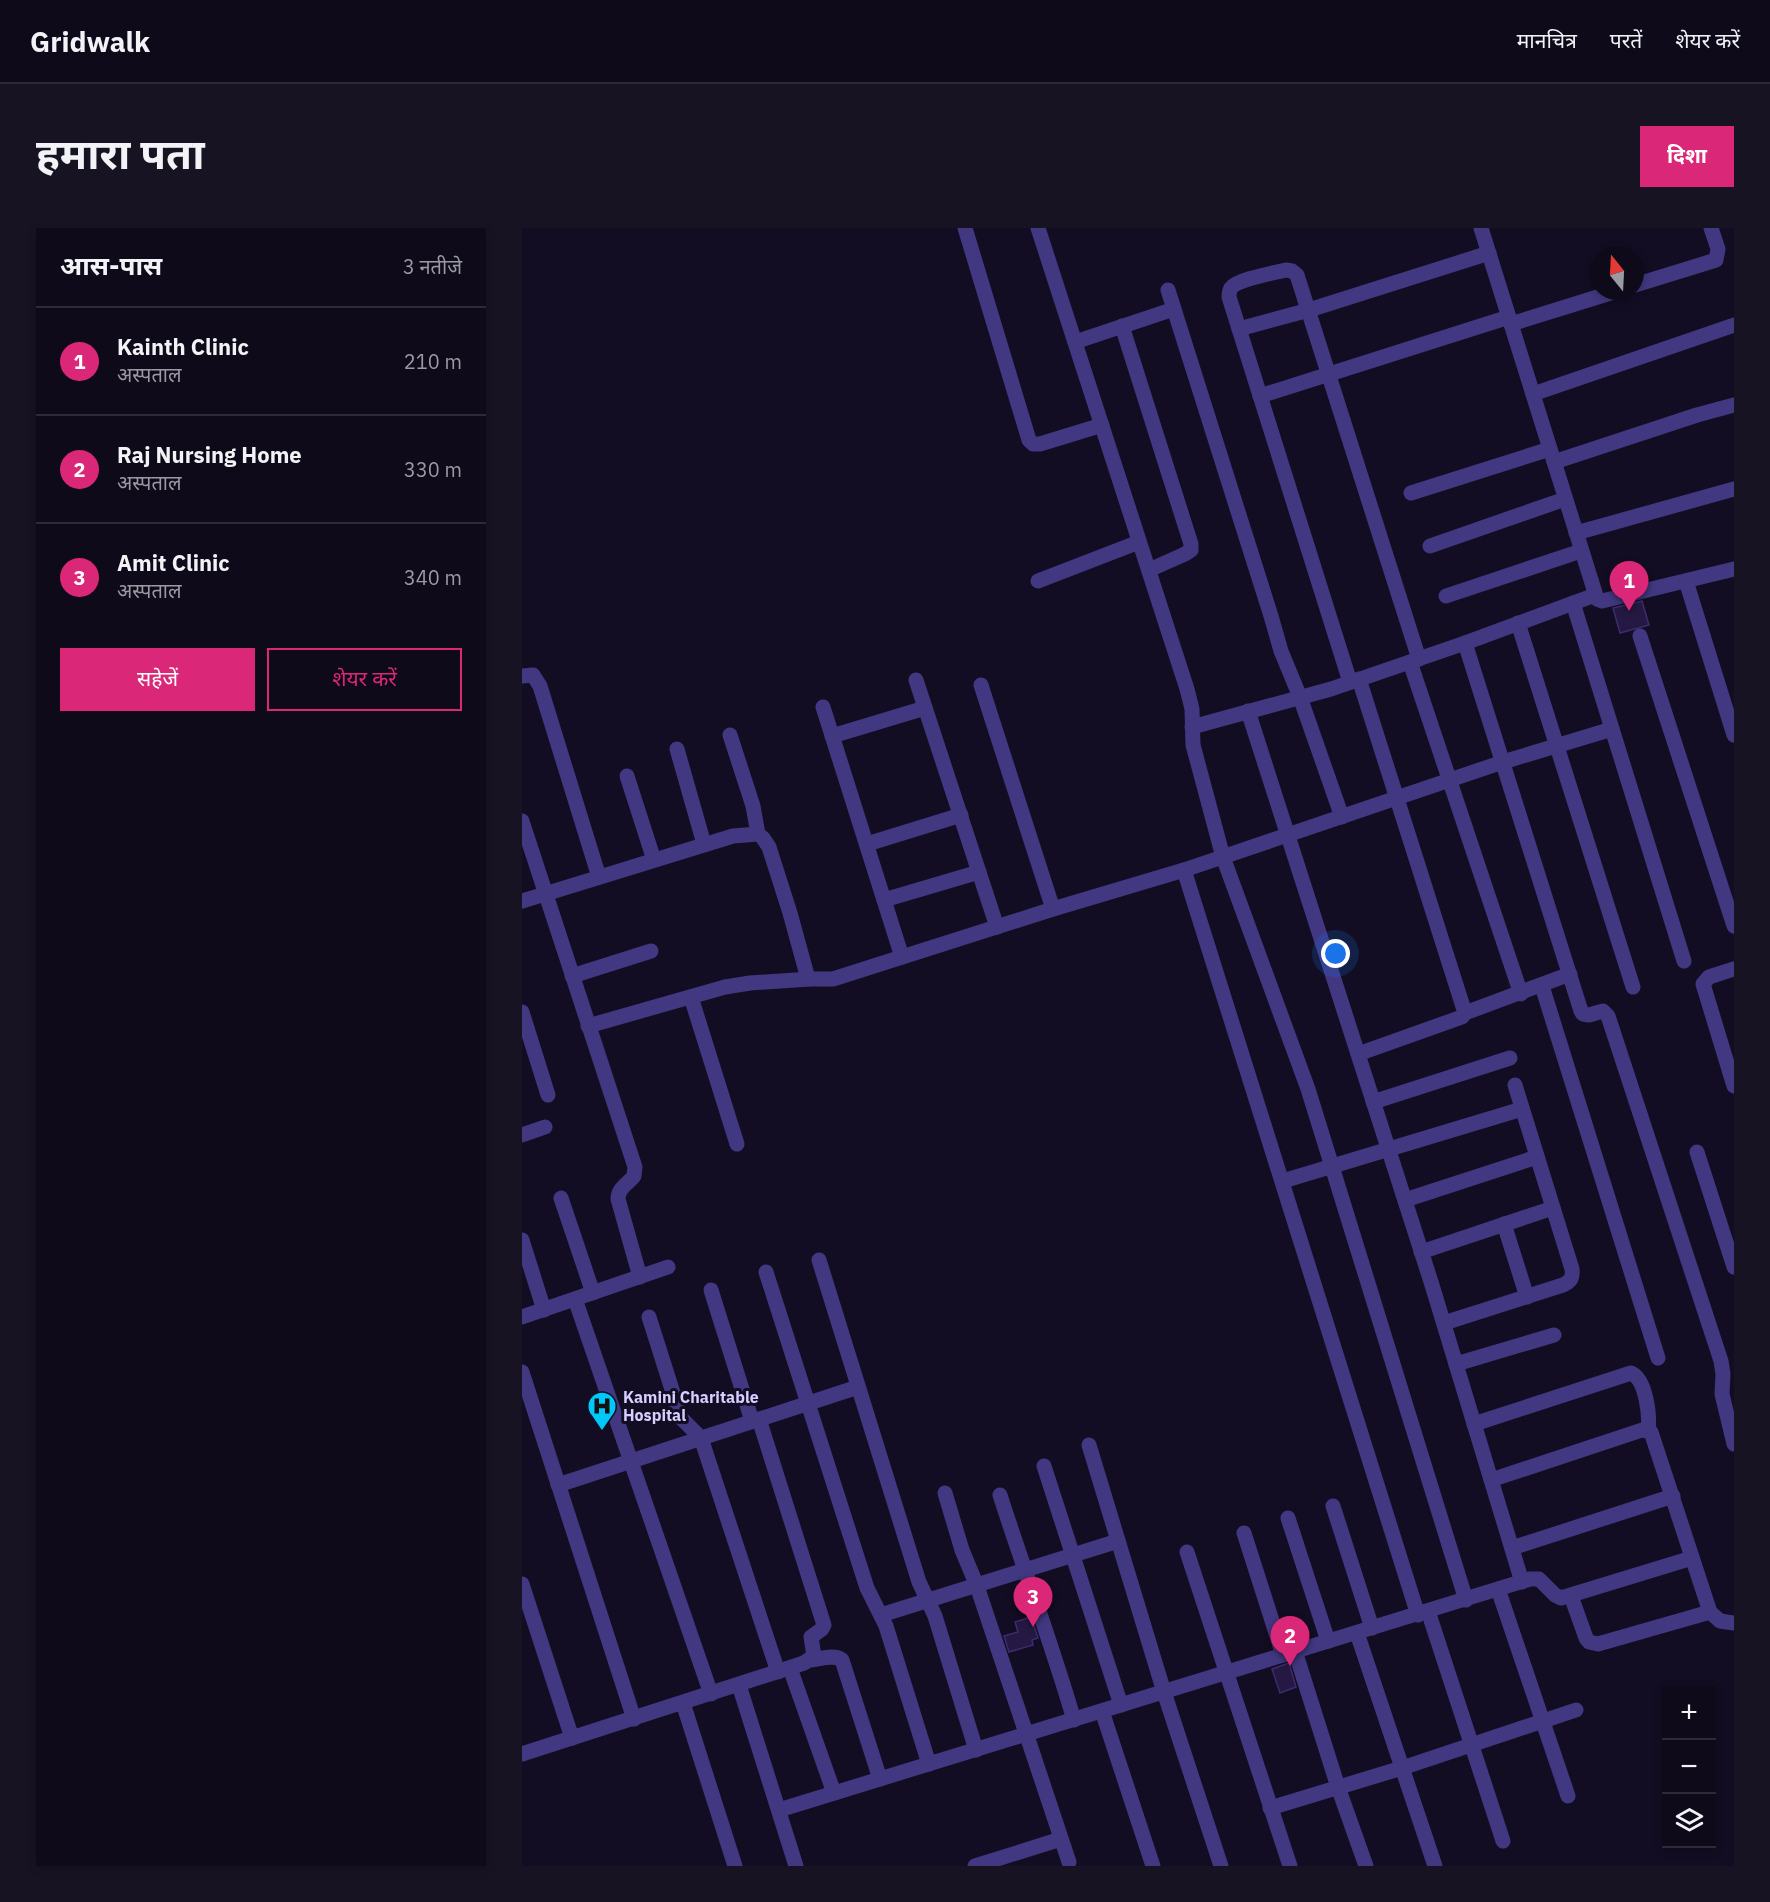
<!DOCTYPE html>
<html lang="hi">
<meta charset="utf-8">
<style>
body{margin:0;font-family:"IBM Plex Sans","Noto Sans Devanagari",sans-serif;background:#171323;color:#f1f3f6}
.controls{position:absolute;right:18px;bottom:18px;display:grid;overflow:hidden;border-radius:0px;box-shadow:0 3px 9px #0003}
.controls button{width:54px;height:54px;display:grid;place-items:center;padding:0;border:0;border-bottom:2px solid #2e2b39;background:#0e0a1a;color:#f1f3f6;font:30px sans-serif}
.compass{position:absolute;left:1068px;top:18px;width:54px;height:54px;border-radius:50%;background:#0e0a1a;box-shadow:0 3px 9px #0003;rotate:342deg}
.you{position:absolute;left:814px;top:726px;width:21px;height:21px;margin:-15px;border:4px solid #fff;border-radius:50%;background:#1a73e8;box-shadow:0 0 0 9px #1a73e833}
.badge{display:grid;place-items:center;width:39px;height:39px;border-radius:50%;background:#db2777;color:#fff;font-size:20px;font-weight:700}
.pin{position:absolute;translate:-50% -50px;filter:drop-shadow(0 2px 3px #0008)}
.pin::after{content:'';position:absolute;top:32px;width:21px;height:18px;background:inherit;clip-path:polygon(0 0,100% 0,50% 100%)}
.list{margin:0;padding:0;list-style:none}
h2{display:flex;justify-content:space-between;align-items:center;height:78px;margin:0;padding:0 24px;font-size:26px}
h2 small{font-size:20px;font-weight:400;color:#9b9aa2}
.list li{display:grid;grid-template-columns:39px 1fr auto;gap:18px;align-items:center;box-sizing:border-box;height:108px;padding:0 24px;border-top:2px solid #2e2b39}
.list b{display:block;font-size:22px;white-space:nowrap}
.list p{margin:0;font-size:20px;white-space:nowrap;color:#9b9aa2}
.list em{font-size:20px;font-style:normal;color:#9b9aa2}
.actions{display:flex;gap:12px;padding:18px 24px}
.actions a{flex:1;padding:14px 0;border:2px solid #db2777;border-radius:0px;text-align:center;font-size:21px;color:#db2777}
.actions .main{background:#db2777;color:#fff}
.icon{flex:none;width:33px;height:33px;fill:none;stroke:currentColor;stroke-width:2;stroke-linecap:round;stroke-linejoin:round}
.map{position:relative;flex:none;width:1212px;height:1638px;overflow:hidden;border-radius:0px}
header{display:flex;align-items:center;gap:36px;box-sizing:border-box;height:84px;padding:0 30px;background:#0e0a1a;border-bottom:2px solid #2e2b39}
header strong{font-size:28px}
nav{display:flex;gap:33px;margin-inline-start:auto;font-size:21px}
.intro{display:flex;align-items:center;justify-content:space-between;box-sizing:border-box;height:144px;padding:0 36px}
h1{margin:0;font-size:42px}
.button{padding:15px 27px;border-radius:0px;background:#db2777;color:#fff;font-size:21px;font-weight:700}
main{display:flex;gap:36px;padding:0 36px}
aside{flex:1;background:#0e0a1a;border-radius:0px;box-shadow:0 3px 9px #0003}
.map>svg:first-child{display:block}
</style>
<header>
<strong>Gridwalk</strong>
<nav><a>मानचित्र</a><a>परतें</a><a>शेयर करें</a></nav>
</header>
<div class="intro"><h1>हमारा पता</h1><a class="button">दिशा</a></div>
<main>
<aside>
<h2>आस-पास<small>3 नतीजे</small></h2>
<ul class="list">
<li><span class="badge">1</span><div><b>Kainth Clinic</b><p>अस्पताल</p></div><em>210 m</em></li>
<li><span class="badge">2</span><div><b>Raj Nursing Home</b><p>अस्पताल</p></div><em>330 m</em></li>
<li><span class="badge">3</span><div><b>Amit Clinic</b><p>अस्पताल</p></div><em>340 m</em></li>
</ul>
<div class="actions"><a class="main">सहेजें</a><a>शेयर करें</a></div>
</aside>
<div class="map">
<svg width="1212" height="1638" viewBox="0 0 1212 1638">
<rect width="100%" height="100%" fill="#120d22"/>
<g fill="#251943" stroke="#3e2b6f" stroke-width="1.5">
<path d="M1120 373 1127 397 1098 405 1091 380Z"/>
<path d="M509 1389 516 1410 510 1412 511 1417 487 1424 482 1408 496 1404 493 1394Z"/>
<path d="M767 1435 774 1459 758 1465 750 1441Z"/>
</g>
<g fill="none" stroke-linecap="round" stroke-linejoin="round">
<g stroke="#413881" stroke-width="15">
<path d="M443 0 507 212 511 216H518L580 197"/>
<path d="M516 0 665 461 670 481 671 517 701 629 786 861 944 1372"/>
<path d="M959 0 1075 371 1080 373 1212 341"/>
<path d="M1113 57 1194 32 1196 21 1189 0"/>
<path d="M646 62 749 388 759 423 778 469 820 589"/>
<path d="M989 96 1095 63"/>
<path d="M600 98 669 316V322L663 326 627 342"/>
<path d="M717 101 787 82 967 25"/>
<path d="M553 114 652 81"/>
<path d="M1011 166 1212 97"/>
<path d="M738 168 987 89"/>
<path d="M1032 234 1175 187 1212 177"/>
<path d="M889 265 1028 221"/>
<path d="M1054 305 1212 261"/>
<path d="M908 318 1043 271"/>
<path d="M516 353 617 314"/>
<path d="M1164 353 1212 507"/>
<path d="M924 368 1059 323"/>
<path d="M1051 375 1162 733"/>
<path d="M996 395 1111 759"/>
<path d="M1118 408 1212 698"/>
<path d="M943 415 1059 783 1061 786 1067 787 1081 783 1086 788 1199 1133 1201 1146 1200 1166 1212 1216"/>
<path d="M888 434 999 766"/>
<path d="M0 448 11 447 18 458 77 649"/>
<path d="M394 452 475 699"/>
<path d="M828 454 707 69C707 65 707 63 709 60 716 51 752 45 764 42L770 43 775 47 897 431"/>
<path d="M459 457 531 681"/>
<path d="M301 479 380 729"/>
<path d="M726 483 910 1057 1000 1354"/>
<path d="M670 499 809 461 943 415 1073 367"/>
<path d="M208 507 231 578 236 606"/>
<path d="M310 508 403 480"/>
<path d="M155 521 182 616"/>
<path d="M105 548 132 632"/>
<path d="M0 593 113 939 112 948C106 956 96 960 96 971L118 1049"/>
<path d="M345 616 439 587"/>
<path d="M662 642 896 1387"/>
<path d="M362 672 457 644"/>
<path d="M0 673 211 608 236 606 241 610 247 619 268 685 285 747 288 751H311L531 681 662 642 981 534 1090 501"/>
<path d="M1212 741 1187 749 1181 756 1212 858"/>
<path d="M50 748 129 723"/>
<path d="M1020 758 1136 1130"/>
<path d="M169 769 215 916"/>
<path d="M0 784 26 867"/>
<path d="M943 785 1048 746"/>
<path d="M66 798 203 759 228 755 288 751"/>
<path d="M836 826 940 789 943 785 837 451"/>
<path d="M851 874 988 830"/>
<path d="M0 907 23 899"/>
<path d="M1175 924 1212 1039"/>
<path d="M761 953 1000 881"/>
<path d="M39 970 71 1065"/>
<path d="M883 972 1015 929"/>
<path d="M982 996 1005 1069"/>
<path d="M0 1012 22 1082"/>
<path d="M899 1024 1031 980"/>
<path d="M297 1032 397 1354 413 1388 454 1522"/>
<path d="M244 1044 345 1360 364 1398 407 1536"/>
<path d="M189 1062 230 1193"/>
<path d="M53 1071 189 1466"/>
<path d="M0 1089 146 1039"/>
<path d="M127 1089 159 1190 179 1210 256 1444"/>
<path d="M922 1095 1041 1057C1049 1053 1051 1050 1050 1041L993 857"/>
<path d="M934 1136 1032 1107"/>
<path d="M0 1144 112 1491"/>
<path d="M952 1196 1109 1145C1124 1151 1128 1188 1126 1202"/>
<path d="M567 1217 642 1464 699 1638"/>
<path d="M522 1238 599 1477"/>
<path d="M969 1252 1120 1202 1129 1204 1188 1384 1198 1393 1212 1395"/>
<path d="M36 1257 336 1159"/>
<path d="M423 1265 440 1322 455 1358 547 1634"/>
<path d="M478 1267C502 1342 530 1416 552 1492"/>
<path d="M811 1278 850 1400"/>
<path d="M766 1290 806 1413"/>
<path d="M722 1305 761 1427"/>
<path d="M990 1320 1151 1268"/>
<path d="M665 1324 768 1638"/>
<path d="M0 1356 50 1510"/>
<path d="M976 1361 1046 1568"/>
<path d="M1049 1368 1064 1410 1067 1414 1076 1416 1188 1384"/>
<path d="M906 1383 981 1613"/>
<path d="M359 1387 596 1313"/>
<path d="M835 1405 913 1638"/>
<path d="M773 1423 816 1559 844 1638"/>
<path d="M289 1432C299 1431 312 1426 320 1432L358 1551"/>
<path d="M268 1440 312 1565"/>
<path d="M217 1457 274 1638"/>
<path d="M161 1475 213 1638"/>
<path d="M580 1483 631 1638"/>
<path d="M0 1526 282 1435 292 1428 289 1409 300 1401 302 1397 237 1191"/>
<path d="M748 1580 880 1540 1054 1482"/>
<path d="M257 1582 1008 1351H1017L1033 1367 1039 1370 1170 1330"/>
<path d="M453 1638 539 1611"/>
</g>
</g>
<defs>
<g id="hospital-pin" transform="scale(1.5)"><path d="M0 17L-7.5 6A9.5 9.5 0 1 1 7.5 6Z" fill="#00c9f9" stroke="#120d22"/><path d="M-5-5h3v3.5h4V-5h3V5h-3V1.5h-4V5h-3Z" fill="#111"/></g>
</defs>
<g fill-rule="evenodd">
<use href="#hospital-pin" x="80" y="1178"/>
</g>
<g text-anchor="middle" dominant-baseline="central" stroke-width="6" stroke-linejoin="round" paint-order="stroke">
<g font-size="16" font-weight="bold" fill="#d8ceff" stroke="#120d22" text-anchor="start">
<text x="101" y="1169">Kamini Charitable<tspan x="101" dy="18">Hospital</tspan></text>
</g>
</g>
</svg>
<div class="controls">
<button>+</button>
<button>−</button>
<button><svg class="icon" aria-label="layers" viewBox="0 0 24 24"><path d="M12 4l9 5-9 5-9-5zM3 14l9 5 9-5"/></svg></button>
</div>
<svg class="compass" viewBox="-18 -18 36 36"><path d="M0-13l5 13h-10z" fill="#e53935"/><path d="M0 13l5-13h-10z" fill="#9b9aa2"/></svg>
<div class="you"></div>
<div class="pin badge" style="left:1107px;top:383px">1</div>
<div class="pin badge" style="left:768px;top:1438px">2</div>
<div class="pin badge" style="left:511px;top:1399px">3</div>
</div>
</main>
